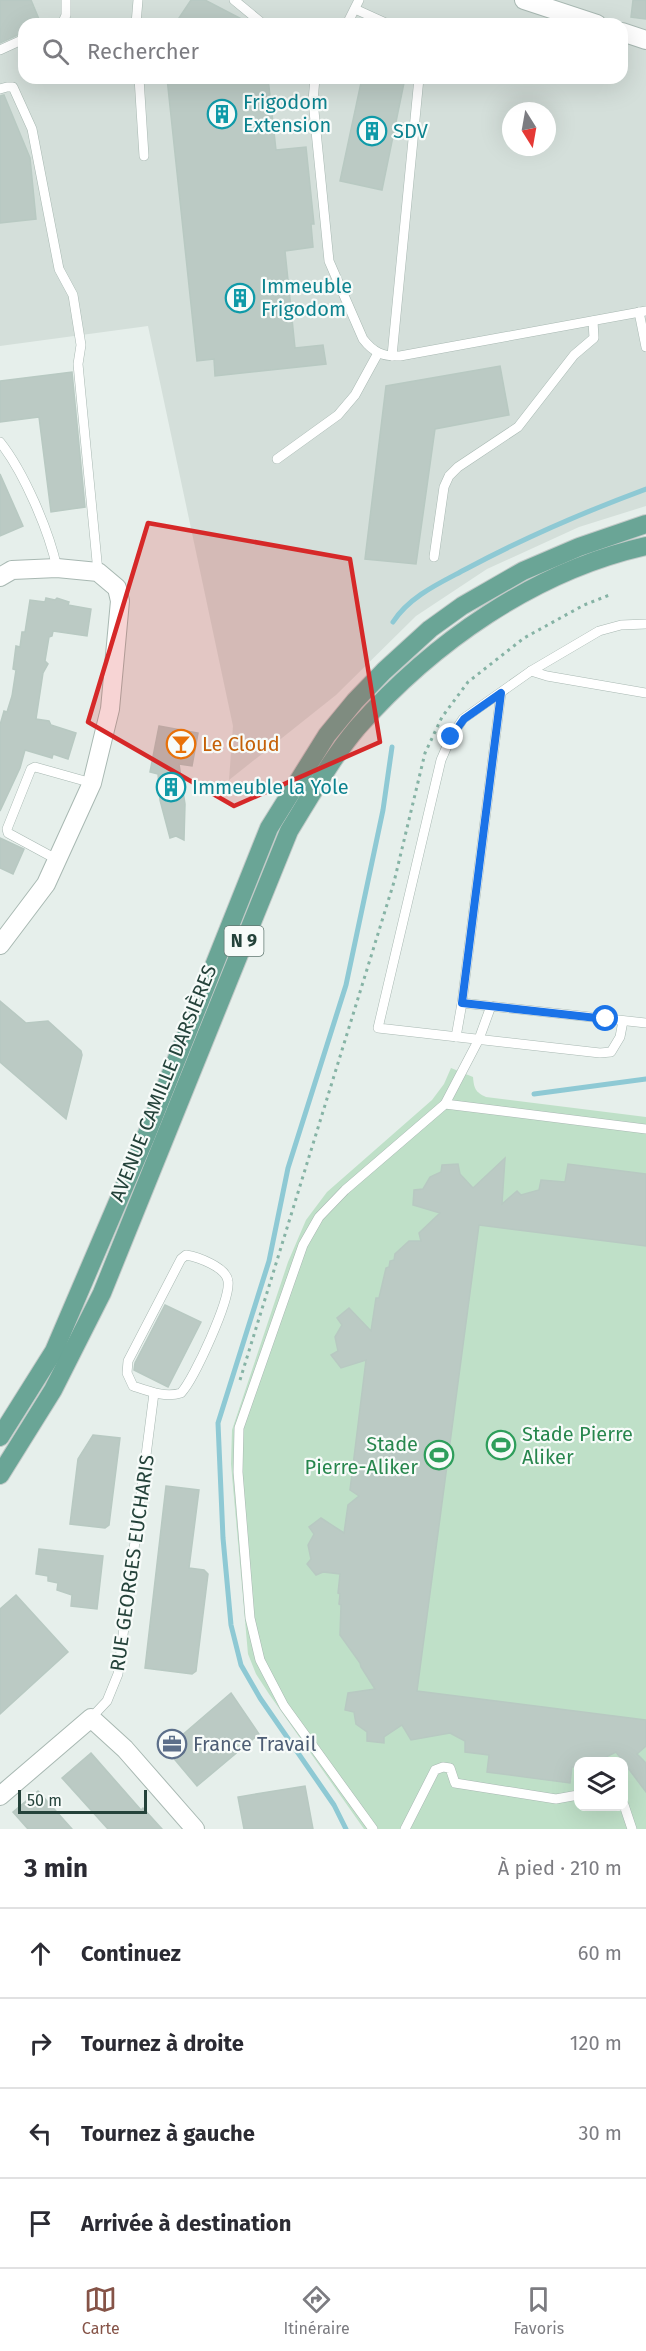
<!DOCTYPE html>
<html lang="fr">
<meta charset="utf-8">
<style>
body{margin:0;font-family:"Fira Sans",sans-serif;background:#f7f7f7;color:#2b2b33}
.controls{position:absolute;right:18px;bottom:18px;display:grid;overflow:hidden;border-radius:12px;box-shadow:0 6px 24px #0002}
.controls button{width:54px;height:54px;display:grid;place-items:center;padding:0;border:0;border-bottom:2px solid #e1e1e2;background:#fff;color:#2b2b33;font:30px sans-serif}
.compass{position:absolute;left:502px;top:102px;width:54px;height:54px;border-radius:50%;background:#fff;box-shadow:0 6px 24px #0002;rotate:169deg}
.scale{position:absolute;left:18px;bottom:15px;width:129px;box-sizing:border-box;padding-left:6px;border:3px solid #24423a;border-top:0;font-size:16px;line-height:21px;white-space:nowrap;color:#24423a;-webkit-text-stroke:4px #f7fbf9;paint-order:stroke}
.stop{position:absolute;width:18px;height:18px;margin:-14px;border:4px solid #1a73e8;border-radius:50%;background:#fff}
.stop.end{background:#1a73e8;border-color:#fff;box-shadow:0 2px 6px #0008}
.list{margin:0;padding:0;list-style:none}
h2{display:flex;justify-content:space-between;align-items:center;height:78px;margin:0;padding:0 24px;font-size:26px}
h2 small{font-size:20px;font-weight:400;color:#7c7c81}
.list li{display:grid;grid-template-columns:39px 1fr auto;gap:18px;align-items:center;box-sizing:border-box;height:90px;padding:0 24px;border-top:2px solid #e1e1e2}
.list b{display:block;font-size:22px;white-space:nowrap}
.list em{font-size:20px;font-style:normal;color:#7c7c81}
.icon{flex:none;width:33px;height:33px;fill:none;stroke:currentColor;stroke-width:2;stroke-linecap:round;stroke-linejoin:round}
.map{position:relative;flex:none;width:646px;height:1829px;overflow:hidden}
.search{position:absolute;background:#fff;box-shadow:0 6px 24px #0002;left:18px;right:18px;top:18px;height:66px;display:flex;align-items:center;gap:15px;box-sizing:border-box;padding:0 21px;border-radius:18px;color:#7c7c81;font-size:22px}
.sheet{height:438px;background:#fff}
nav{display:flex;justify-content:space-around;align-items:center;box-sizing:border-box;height:84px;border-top:2px solid #e1e1e2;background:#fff;font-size:16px;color:#7c7c81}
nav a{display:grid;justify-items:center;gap:3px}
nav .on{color:#855347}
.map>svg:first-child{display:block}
</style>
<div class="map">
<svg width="646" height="1829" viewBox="0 0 646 1829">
<rect width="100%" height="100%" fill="#e6efeb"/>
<path fill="#d4dfda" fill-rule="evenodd" d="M0 0H646V506L579 527 487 569 416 616 336 695 229 780 233 726 148 326 0 346ZM24 24H622V78H24ZM511 111H547V147H511Z"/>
<path fill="#bfe0c8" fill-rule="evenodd" d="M451 1068 473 1077C474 1088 475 1092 486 1097L646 1117V1829H364L269 1694 256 1674 248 1654 231 1464 232 1430 288 1262 306 1220 327 1192 432 1100 444 1084ZM578 1762H624V1806H578Z"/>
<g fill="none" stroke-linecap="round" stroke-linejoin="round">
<g stroke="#8ec9d4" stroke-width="5">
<path d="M393 622C410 596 440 583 466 569 524 538 584 512 646 489"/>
<path d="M534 1094 646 1079"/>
<path d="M346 1829 334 1805 260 1698 241 1665 231 1625 223 1538 218 1423 269 1261 288 1168 346 985 383 810 392 747"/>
</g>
</g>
<g fill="#bbcac4" stroke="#b8c9c2" stroke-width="1.5">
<path d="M0 0H31L41 24H24V32L0 43Z"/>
<path d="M191 0H205L251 24H175Z"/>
<path d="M633 0H646V19L631 17Z"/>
<path d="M167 78H268L276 150 306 147 314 224H311L313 247 285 251 295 348 323 345 326 364 215 376 214 359 197 361Z"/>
<path d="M362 78H405L382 190 340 181Z"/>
<path d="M4 95 30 158 36 219 0 223V96Z"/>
<path d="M500 366 509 415 435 429 416 564 365 559 386 386Z"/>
<path d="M72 372 85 507 51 512 39 417 0 422V381Z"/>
<path d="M0 474 23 526 0 536Z"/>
<path d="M46 598 55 600 57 598 69 602 68 605 91 609 87 636 53 631 52 636 49 637 45 661 48 664 43 673 36 719 49 721 51 725 76 733 68 759 53 754 52 758 25 750 20 768 0 811V725L4 711 7 712 12 696 16 670 13 669 16 646 20 647 22 632H25L30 600 45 602Z"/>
<path d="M159 726 198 733 192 766 179 764 185 804 184 840 176 836 170 838 160 800 158 774 150 772Z"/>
<path d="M0 838 24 849 13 874 0 868Z"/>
<path d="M0 1001 26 1023 48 1021 81 1051 82 1055 66 1119 0 1062Z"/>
<path d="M505 1158 502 1204 517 1191 521 1195 539 1190 541 1180 565 1182 568 1164 646 1174V1246L479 1225 417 1691 646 1720V1746L637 1754 646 1763V1792L616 1752 598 1761H579V1767H572L570 1783 487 1772 489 1755 465 1752V1741L450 1733 411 1740 402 1725 384 1737V1743L367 1741V1732L356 1724 354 1712 345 1710 348 1693 375 1689 361 1667 360 1663 340 1635 341 1605 339 1604 340 1594 338 1593 340 1574 323 1572 316 1575 307 1564 311 1559 308 1545 314 1534 309 1527 321 1518 344 1533 348 1505 359 1496 350 1490 366 1360 341 1368 331 1355 338 1351 335 1337 342 1325 337 1318 349 1308 371 1331 376 1298H379L386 1268 389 1267 390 1261 394 1260 395 1254 409 1241H421L419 1233 440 1213 413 1205 414 1190 423 1189 430 1177 441 1172 442 1165 458 1164 460 1174 473 1188Z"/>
<path d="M165 1305 201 1322 168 1387 134 1370 135 1363Z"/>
<path d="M93 1435 120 1438 109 1525 105 1528 70 1524 78 1459Z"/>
<path d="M166 1486 199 1490 189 1568 204 1570 208 1574 196 1671 192 1674 145 1668Z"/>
<path d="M39 1549 103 1556 97 1609 71 1606 72 1595 57 1590 58 1583 48 1581V1576L36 1574Z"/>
<path d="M16 1595 68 1652 0 1714V1609Z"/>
<path d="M231 1693 259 1734 197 1786 166 1749Z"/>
<path d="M91 1753 141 1810 143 1808 162 1829H108L62 1778Z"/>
<path d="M305 1786 313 1829H244L238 1797Z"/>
<path d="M38 1791 72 1829H28L13 1812Z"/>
</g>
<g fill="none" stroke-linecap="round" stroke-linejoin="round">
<g stroke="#a8b8b2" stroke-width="10">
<g id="lane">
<path d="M234 0 263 24"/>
<path d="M355 9 388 24"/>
<path d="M58 24 63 22 66 15V0"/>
<path d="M136 24 138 0"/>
<path d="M347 24 359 0"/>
<path d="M0 50 24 39"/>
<path d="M139 78 144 156"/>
<path d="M315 78 313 101 329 261 363 339C373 352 383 357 400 356L646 311"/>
<path d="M0 89 7 87H13L32 129 59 269 73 295 81 345 78 364 98 572"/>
<path d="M639 312 646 347"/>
<path d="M392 356 419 78"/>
<path d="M0 442C24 472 49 531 57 568"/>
<path d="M277 459 338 415 355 395 378 353"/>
<path d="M434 557 444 487 449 476 458 467 518 427 574 355 594 338 593 321"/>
<path d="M531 671 547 676 646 693"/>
<path d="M501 693 462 1003 646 1023"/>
<path d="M56 859 8 833 7 829 31 769 35 767 92 783"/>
<path d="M623 1021 620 1037 611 1052 600 1053 378 1028 441 760 451 737 463 719 531 671 599 631 621 625 646 624"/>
<path d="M456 1037 462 1003"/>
<path d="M445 1104 479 1039 491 1006"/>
<path d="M186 1255C198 1257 226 1267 228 1281 231 1299 194 1379 181 1393 165 1398 148 1391 133 1386L127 1373 128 1361 181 1259Z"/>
<path d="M91 1718 107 1701 118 1674 154 1393"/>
<path d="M624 1805 632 1829"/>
<path d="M373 1829 284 1706 260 1660 250 1618 238 1472 239 1428 303 1245 319 1217 345 1190 445 1104 646 1129"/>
<path d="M405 1829 435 1770 443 1767 450 1768 455 1783 556 1799 578 1795"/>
</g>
</g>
<g stroke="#a8b8b2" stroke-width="20">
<g id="street">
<path d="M524 0 597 24"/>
<path d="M622 32 646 40"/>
<path d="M0 577 12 570 57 568 98 572 117 588 120 601 110 709 92 783 46 884 0 945"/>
<path d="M0 1796 91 1718 125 1749 195 1829"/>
</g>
</g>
<g stroke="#c2cac8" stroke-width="20">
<g id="primary">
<path d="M0 1437 54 1351 146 1136 269 828 327 735 355 701 384 671 430 629 462 606 523 571 579 547 646 524"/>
<path d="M0 1475 53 1390 102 1293 289 831C310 797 331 759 357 728 432 643 534 571 646 546"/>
</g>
</g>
<path stroke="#86b3a5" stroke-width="3" stroke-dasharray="3 4.5" stroke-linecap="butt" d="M240 1380 394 882 425 753 442 717 468 682 524 638 584 605 612 594"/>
<use href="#lane" stroke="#fff" stroke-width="9"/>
<use href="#street" stroke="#fff" stroke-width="18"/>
<use href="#primary" stroke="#6aa596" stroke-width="18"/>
</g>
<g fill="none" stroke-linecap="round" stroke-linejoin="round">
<path stroke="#1a73e8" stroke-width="8" d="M451 737 464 719 501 693 462 1003 606 1019"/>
</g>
<path fill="#d62828" fill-opacity="0.2" stroke="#d62828" stroke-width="4.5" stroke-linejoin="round" d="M148 523 350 559 380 742 234 806 88 722Z"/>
<defs>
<g id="building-ring" transform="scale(1.5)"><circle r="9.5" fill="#f7fbf9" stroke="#0f9aa8" stroke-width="1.5"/><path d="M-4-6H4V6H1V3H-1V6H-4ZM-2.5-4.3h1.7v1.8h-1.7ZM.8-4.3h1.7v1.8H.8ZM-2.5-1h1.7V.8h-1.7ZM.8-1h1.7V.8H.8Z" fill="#0f9aa8"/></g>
<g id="bar-ring" transform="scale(1.5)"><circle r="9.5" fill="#f7fbf9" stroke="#e8710a" stroke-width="1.5"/><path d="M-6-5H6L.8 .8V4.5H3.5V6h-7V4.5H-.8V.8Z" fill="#e8710a"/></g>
<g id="stadium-ring" transform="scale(1.5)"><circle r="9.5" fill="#f7fbf9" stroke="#2e9e5b" stroke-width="1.5"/><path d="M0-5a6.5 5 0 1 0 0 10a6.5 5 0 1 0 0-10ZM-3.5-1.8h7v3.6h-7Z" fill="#2e9e5b"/></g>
<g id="office-ring" transform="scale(1.5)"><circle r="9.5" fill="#f7fbf9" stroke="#5c6f8a" stroke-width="1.5"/><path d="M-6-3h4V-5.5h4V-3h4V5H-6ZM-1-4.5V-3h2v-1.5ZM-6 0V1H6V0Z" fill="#5c6f8a"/></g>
</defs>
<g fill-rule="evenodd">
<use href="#building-ring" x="222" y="114"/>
<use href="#building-ring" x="372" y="131"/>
<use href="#building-ring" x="240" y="298"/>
<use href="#bar-ring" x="181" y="744"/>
<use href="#building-ring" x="171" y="787"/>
<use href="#stadium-ring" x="501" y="1445"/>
<use href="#stadium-ring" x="439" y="1455"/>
<use href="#office-ring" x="172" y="1744"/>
</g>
<g text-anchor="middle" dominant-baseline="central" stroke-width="4.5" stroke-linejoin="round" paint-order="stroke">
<rect fill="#f7fbf9" stroke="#637a73" stroke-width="1.5" x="224.5" y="926" width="39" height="30" rx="4.5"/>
<g font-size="18" font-weight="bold" fill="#24423a">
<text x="244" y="941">N 9</text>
</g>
<g font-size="20" fill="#0d838f" stroke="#f7fbf9" text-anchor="start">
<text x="243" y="102">Frigodom<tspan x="243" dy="23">Extension</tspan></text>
<text x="393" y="131">SDV</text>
<text x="261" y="286">Immeuble<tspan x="261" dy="23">Frigodom</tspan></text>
<text x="192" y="787">Immeuble la Yole</text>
</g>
<g font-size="20" fill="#c56008" stroke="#f7fbf9" text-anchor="start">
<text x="202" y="744">Le Cloud</text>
</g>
<g font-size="20" fill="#24423a" stroke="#f7fbf9">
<text transform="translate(163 1083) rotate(-68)">AVENUE CAMILLE DARSIÈRES</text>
<text transform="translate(132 1563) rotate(-82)">RUE GEORGES EUCHARIS</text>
</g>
<g font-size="20" fill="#27864d" stroke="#f7fbf9" text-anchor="start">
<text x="522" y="1434">Stade Pierre<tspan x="522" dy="23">Aliker</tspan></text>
<text x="418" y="1444" text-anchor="end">Stade<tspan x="418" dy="23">Pierre-Aliker</tspan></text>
</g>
<g font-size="20" fill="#4e5e75" stroke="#f7fbf9" text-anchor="start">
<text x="193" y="1744">France Travail</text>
</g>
</g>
</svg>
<div class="controls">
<button><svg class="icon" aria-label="layers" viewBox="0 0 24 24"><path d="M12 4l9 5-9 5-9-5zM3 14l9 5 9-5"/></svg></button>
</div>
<svg class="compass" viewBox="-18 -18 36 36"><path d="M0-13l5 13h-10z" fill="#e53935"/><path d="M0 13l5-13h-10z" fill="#7c7c81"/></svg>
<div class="scale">50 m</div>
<div class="stop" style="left:606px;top:1019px"></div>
<div class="stop end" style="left:451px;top:737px"></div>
<div class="search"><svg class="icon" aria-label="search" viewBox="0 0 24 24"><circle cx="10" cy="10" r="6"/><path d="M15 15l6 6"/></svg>Rechercher</div>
</div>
<section class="sheet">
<h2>3 min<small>À pied · 210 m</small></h2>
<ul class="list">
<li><svg class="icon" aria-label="ahead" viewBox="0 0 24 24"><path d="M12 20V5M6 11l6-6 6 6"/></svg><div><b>Continuez</b></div><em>60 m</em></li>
<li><svg class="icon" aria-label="right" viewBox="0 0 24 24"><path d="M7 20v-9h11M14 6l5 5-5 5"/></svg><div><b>Tournez à droite</b></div><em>120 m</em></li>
<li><svg class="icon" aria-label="left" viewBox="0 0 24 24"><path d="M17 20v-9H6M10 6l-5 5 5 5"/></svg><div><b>Tournez à gauche</b></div><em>30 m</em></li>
<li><svg class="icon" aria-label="arrive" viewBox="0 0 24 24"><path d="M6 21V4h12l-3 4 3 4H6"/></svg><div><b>Arrivée à destination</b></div></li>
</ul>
</section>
<nav>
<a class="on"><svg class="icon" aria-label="map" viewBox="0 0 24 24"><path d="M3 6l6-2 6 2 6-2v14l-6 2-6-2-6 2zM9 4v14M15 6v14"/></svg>Carte</a>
<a><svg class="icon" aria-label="directions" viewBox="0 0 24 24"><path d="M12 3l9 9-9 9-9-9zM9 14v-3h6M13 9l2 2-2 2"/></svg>Itinéraire</a>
<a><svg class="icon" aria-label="saved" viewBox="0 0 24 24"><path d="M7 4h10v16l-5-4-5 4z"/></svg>Favoris</a>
</nav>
